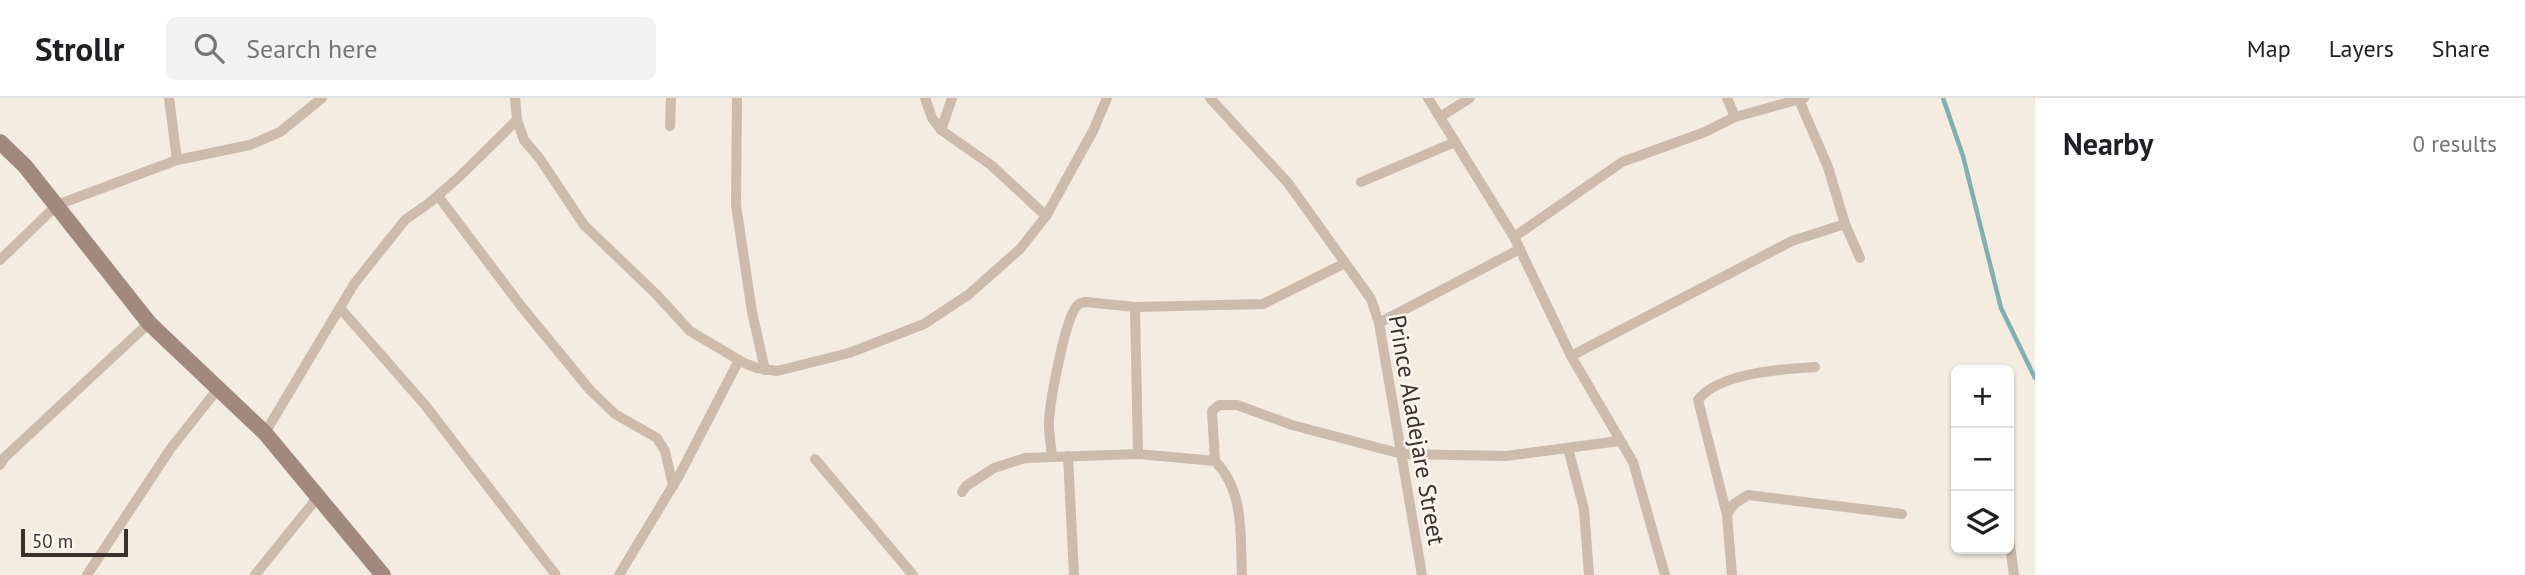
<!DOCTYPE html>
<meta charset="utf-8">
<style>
body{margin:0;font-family:"PT Sans",sans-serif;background:#f2f2f2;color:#202124}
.controls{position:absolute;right:21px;bottom:21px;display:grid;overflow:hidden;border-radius:10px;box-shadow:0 2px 5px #0004}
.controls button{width:63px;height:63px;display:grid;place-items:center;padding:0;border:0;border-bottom:2px solid #e0e0e0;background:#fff;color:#202124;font:35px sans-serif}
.scale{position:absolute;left:21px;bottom:18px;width:107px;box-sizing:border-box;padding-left:7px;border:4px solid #3b302b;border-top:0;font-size:19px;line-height:24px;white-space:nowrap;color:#3b302b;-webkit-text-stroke:5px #fbf5ee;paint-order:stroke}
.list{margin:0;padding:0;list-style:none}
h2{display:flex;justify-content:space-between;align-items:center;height:91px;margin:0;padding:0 28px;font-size:30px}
h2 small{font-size:23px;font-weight:400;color:#757577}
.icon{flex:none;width:38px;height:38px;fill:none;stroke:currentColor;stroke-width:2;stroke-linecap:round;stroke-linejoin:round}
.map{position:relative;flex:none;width:2035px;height:477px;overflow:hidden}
header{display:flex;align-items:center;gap:42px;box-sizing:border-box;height:98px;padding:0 35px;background:#fff;border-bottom:2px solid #e0e0e0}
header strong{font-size:33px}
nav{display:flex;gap:38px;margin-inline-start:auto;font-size:24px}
.search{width:490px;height:63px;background:#f2f2f2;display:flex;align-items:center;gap:18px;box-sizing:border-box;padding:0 24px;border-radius:10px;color:#757577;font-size:26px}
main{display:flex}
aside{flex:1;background:#fff}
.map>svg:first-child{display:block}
</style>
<header>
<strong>Strollr</strong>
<div class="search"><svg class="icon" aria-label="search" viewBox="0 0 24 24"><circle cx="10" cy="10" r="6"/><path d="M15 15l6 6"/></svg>Search here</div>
<nav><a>Map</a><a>Layers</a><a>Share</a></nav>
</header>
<main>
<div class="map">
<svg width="2035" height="477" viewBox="0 0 2035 477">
<rect width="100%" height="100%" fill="#f4ebe1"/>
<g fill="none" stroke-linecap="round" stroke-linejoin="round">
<path stroke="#7fb0b2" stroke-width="4.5" d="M1943 0 1963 58 2001 210 2035 280"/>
<g stroke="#cdbbac" stroke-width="10">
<path d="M169 0 177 62"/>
<path d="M515 0 517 22 524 42 540 61 584 127 656 196 690 233 744 265 757 270 777 273 849 255 924 226 968 197 1020 151 1046 118 1093 33 1107 0"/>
<path d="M737 0 736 107 752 214 765 272"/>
<path d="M925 0 932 20 941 32 991 67 1046 118"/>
<path d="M1210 0 1288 85 1371 201 1379 225 1422 477"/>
<path d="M1428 0 1514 139 1571 258 1633 364 1665 477"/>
<path d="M1727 0 1735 19"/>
<path d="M1799 2 1828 69 1845 126 1860 160"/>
<path d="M1440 19 1470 0"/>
<path d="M670 28 671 0"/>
<path d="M941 32 952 0"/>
<path d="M1361 84 1455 44"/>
<path d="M438 98 521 208 590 292 615 316 657 340 665 353 673 388"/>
<path d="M1514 139 1622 64 1705 34 1735 19 1804 0"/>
<path d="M0 162 57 107 177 62 250 47 280 34 322 0"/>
<path d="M1135 209 1138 356"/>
<path d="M340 210 425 307 556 477"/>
<path d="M1379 225 1520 151"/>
<path d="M1571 258 1792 143 1845 126"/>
<path d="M265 335 354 186 405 122 429 105 458 80 517 22"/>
<path d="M1568 350 1584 411 1589 477"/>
<path d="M1068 358 1074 477"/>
<path d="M1052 359C1051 348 1049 337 1049 326 1049 306 1065 223 1076 209 1079 205 1081 205 1086 204L1135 209 1263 206 1345 165"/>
<path d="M815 361 913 477"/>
<path d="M1215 363 1212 313 1219 307H1237L1292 327 1402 356 1506 358 1619 343"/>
<path d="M0 367 4 360 149 225"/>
<path d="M962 394 966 388 994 370 1025 360 1138 356 1215 363C1245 394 1240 437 1242 477"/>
<path d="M1727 417 1734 406 1748 397 1902 416"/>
<path d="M2009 440 2014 477"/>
<path d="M87 477 171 350 217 292"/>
<path d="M255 477 317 400"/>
<path d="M619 477 680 376 739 262"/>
<path d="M1732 477 1727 417 1698 302C1718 275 1782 271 1815 269"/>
</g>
<path stroke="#a18a7d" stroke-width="16" d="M0 44 25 68 149 225 265 335 383 477"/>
</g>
<g text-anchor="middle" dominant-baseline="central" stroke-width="5" stroke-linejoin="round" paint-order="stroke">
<g font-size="24" fill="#3b302b" stroke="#fbf5ee">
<text transform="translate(1417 332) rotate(80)">Prince Aladejare Street</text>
</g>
</g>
</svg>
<div class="controls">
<button>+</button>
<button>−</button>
<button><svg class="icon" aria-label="layers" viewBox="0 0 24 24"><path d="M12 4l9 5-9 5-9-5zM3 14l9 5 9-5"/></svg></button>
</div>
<div class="scale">50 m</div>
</div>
<aside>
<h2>Nearby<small>0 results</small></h2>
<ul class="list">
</ul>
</aside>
</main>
